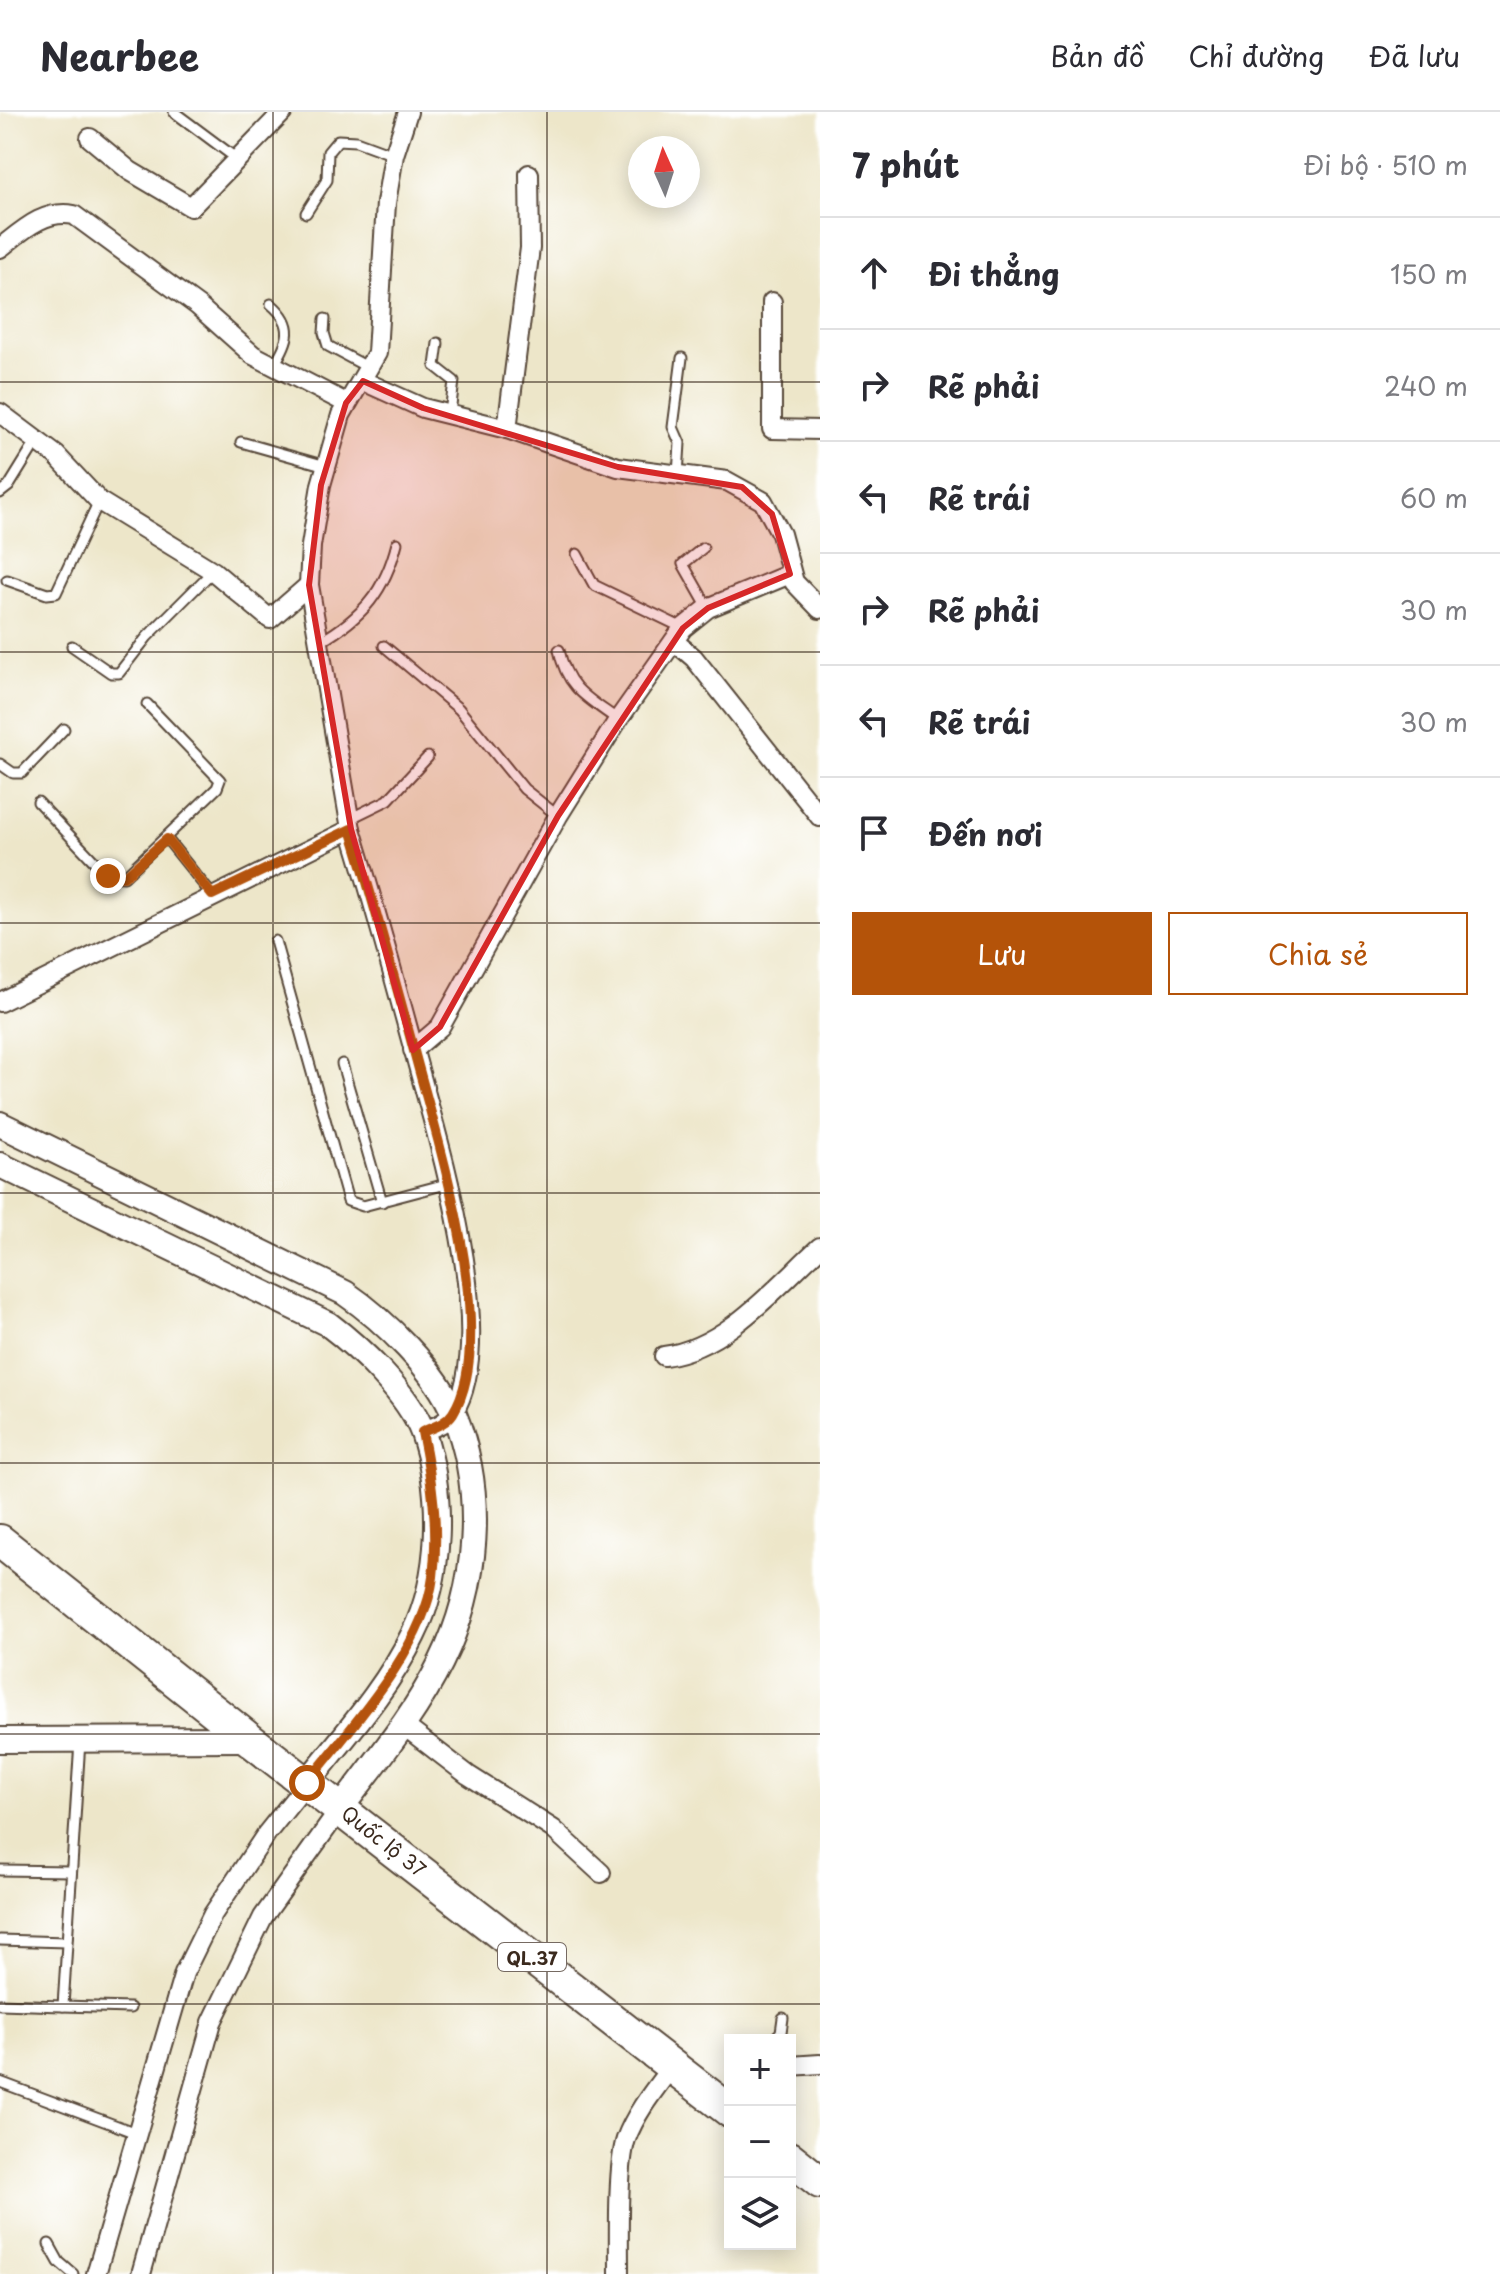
<!DOCTYPE html>
<html lang="vi">
<meta charset="utf-8">
<style>
body{margin:0;font-family:"Playpen Sans",sans-serif;background:#f7f7f7;color:#2b2b33}
.controls{position:absolute;right:24px;bottom:24px;display:grid;overflow:hidden;border-radius:0px;box-shadow:0 4px 20px #0003}
.controls button{width:72px;height:72px;display:grid;place-items:center;padding:0;border:0;border-bottom:2px solid #e1e1e2;background:#fff;color:#2b2b33;font:40px sans-serif}
.compass{position:absolute;left:628px;top:24px;width:72px;height:72px;border-radius:50%;background:#fff;box-shadow:0 4px 20px #0003;rotate:357deg}
.stop{position:absolute;width:24px;height:24px;margin:-18px;border:6px solid #b45309;border-radius:50%;background:#fff}
.stop.end{background:#b45309;border-color:#fff;box-shadow:0 2px 8px #0008}
.list{margin:0;padding:0;list-style:none}
h2{display:flex;justify-content:space-between;align-items:center;height:104px;margin:0;padding:0 32px;font-size:34px}
h2 small{font-size:26px;font-weight:400;color:#7c7c81}
.list li{display:grid;grid-template-columns:52px 1fr auto;gap:24px;align-items:center;box-sizing:border-box;height:112px;padding:0 32px;border-top:2px solid #e1e1e2}
.list b{display:block;font-size:30px;white-space:nowrap}
.list em{font-size:26px;font-style:normal;color:#7c7c81}
.actions{display:flex;gap:16px;padding:24px 32px}
.actions a{flex:1;padding:18px 0;border:2px solid #b45309;border-radius:0px;text-align:center;font-size:28px;color:#b45309}
.actions .main{background:#b45309;color:#fff}
.icon{flex:none;width:44px;height:44px;fill:none;stroke:currentColor;stroke-width:2;stroke-linecap:round;stroke-linejoin:round}
.map{position:relative;flex:none;width:820px;height:2162px;overflow:hidden}
header{display:flex;align-items:center;gap:48px;box-sizing:border-box;height:112px;padding:0 40px;background:#fff;border-bottom:2px solid #e1e1e2}
header strong{font-size:38px}
nav{display:flex;gap:44px;margin-inline-start:auto;font-size:28px}
main{display:flex}
aside{flex:1;background:#fff}
.map>svg:first-child{display:block}
</style>
<header>
<strong>Nearbee</strong>
<nav><a>Bản đồ</a><a>Chỉ đường</a><a>Đã lưu</a></nav>
</header>
<main>
<div class="map">
<svg width="820" height="2162" viewBox="0 0 820 2162">
<rect width="100%" height="100%" fill="#fff"/>
<filter id="ink" filterUnits="userSpaceOnUse"><feTurbulence type="fractalNoise" baseFrequency=".0125" numOctaves="2"/><feDisplacementMap in="SourceGraphic" scale="16" xChannelSelector="R" yChannelSelector="G"/><feConvolveMatrix kernelMatrix="1 2 1 2 8 2 1 2 1" color-interpolation-filters="sRGB"/></filter>
<filter id="wash" filterUnits="userSpaceOnUse"><feTurbulence type="fractalNoise" baseFrequency=".006" numOctaves="4" result="noise"/><feDisplacementMap in="SourceGraphic" scale="32" xChannelSelector="R" yChannelSelector="G"/><feGaussianBlur stdDeviation="1.8" result="paint"/><feColorMatrix in="noise" values="0 0 0 0 0 0 0 0 0 0 0 0 0 0 0 0 0 1.4 0 .05"/><feComposite in="paint" operator="in"/></filter>
<g filter="url(#wash)">
<rect width="100%" height="100%" fill="#ede6c9"/>
</g>
<g filter="url(#ink)">
<g fill="none" stroke-linecap="round" stroke-linejoin="round">
<g stroke="#564638" stroke-width="13">
<g id="lane">
<path d="M174 0 237 47"/>
<path d="M306 101 327 68 328 40 338 28 356 29 394 43"/>
<path d="M271 192C296 213 289 229 274 253"/>
<path d="M325 207 324 221 328 234 371 257"/>
<path d="M438 231 435 254 454 269 450 301"/>
<path d="M241 330 326 354"/>
<path d="M678 363 680 331 673 315 682 246"/>
<path d="M0 381 9 374 38 327"/>
<path d="M703 436 683 452 708 496"/>
<path d="M577 442 594 473 683 516"/>
<path d="M7 468 47 482 56 481 99 389"/>
<path d="M320 530C363 505 385 479 397 431"/>
<path d="M72 534 111 561H119L147 525 213 459"/>
<path d="M384 534 459 597 524 677 558 704"/>
<path d="M559 538C567 577 588 586 618 608"/>
<path d="M0 652 13 661H22L64 617"/>
<path d="M38 690 108 764 124 765 217 676 220 668 147 592"/>
<path d="M349 707 388 688 428 645"/>
<path d="M167 727 212 783"/>
<path d="M275 829 348 1089 363 1094 450 1071"/>
<path d="M342 952 382 1090"/>
<path d="M80 1629 63 1894 130 1896"/>
<path d="M0 1758 71 1759"/>
<path d="M0 1828 66 1830"/>
<path d="M0 1892 63 1894"/>
<path d="M773 1928 781 1920 783 1906"/>
<path d="M0 1970 136 2021"/>
<path d="M49 2132 59 2150 73 2162"/>
</g>
</g>
<g stroke="#564638" stroke-width="22">
<g id="street">
<path d="M90 26 130 59 191 95 283 0"/>
<path d="M0 136C22 119 44 97 74 103L198 194 253 243 346 291"/>
<path d="M772 190V317L820 318"/>
<path d="M363 269 423 296 507 317 618 355 727 369 763 389 781 422 794 470 820 497"/>
<path d="M0 301 56 343 99 389 213 459 270 507 309 473"/>
<path d="M507 317 530 136 529 62"/>
<path d="M674 529 694 546 820 705"/>
<path d="M351 717C374 791 394 865 414 939 436 1022 501 1225 453 1301 446 1312 433 1315 422 1320"/>
<path d="M0 890 351 717 309 473 311 434 321 373 341 303 377 241 386 91 394 43 408 0"/>
<path d="M413 938 440 915 558 704 618 608 683 516 708 496 790 462"/>
<path d="M664 1244C726 1236 775 1176 820 1135"/>
<path d="M403 1613 468 1663 553 1717 601 1761"/>
<path d="M790 1954 820 1952"/>
<path d="M96 2162 184 1861 213 1802 267 1721 307 1671"/>
<path d="M141 2162 212 1910 263 1805 341 1696"/>
<path d="M619 2162C619 2130 617 2054 626 2027 636 2000 655 1977 672 1954"/>
</g>
</g>
<g stroke="#564638" stroke-width="28">
<g id="secondary">
<path d="M0 1012 345 1181C383 1207 437 1259 454 1302 486 1382 478 1475 441 1550 415 1603 376 1649 341 1696"/>
<path d="M0 1053 328 1212C360 1236 409 1283 423 1321 444 1383 442 1465 413 1523 387 1577 344 1624 307 1671"/>
<path d="M0 1628 249 1627"/>
</g>
</g>
<g stroke="#564638" stroke-width="36">
<g id="highway">
<path d="M0 1429 249 1627 730 1999"/>
<path d="M790 2046 820 2070"/>
</g>
</g>
<use href="#lane" stroke="#fff" stroke-width="9"/>
<use href="#street" stroke="#fff" stroke-width="18"/>
<use href="#secondary" stroke="#fff" stroke-width="24"/>
<use href="#highway" stroke="#fff" stroke-width="32"/>
</g>
</g>
<g fill="none" stroke-linecap="round" stroke-linejoin="round" filter="url(#ink)">
<path stroke="#b45309" stroke-width="10" d="M108 764 124 765 167 727 212 783 351 717C374 790 394 865 414 939 436 1023 501 1224 453 1301 446 1312 433 1315 422 1320 432 1368 439 1416 433 1465 424 1537 351 1615 307 1671"/>
</g>
<path fill="#d62828" fill-opacity="0.2" stroke="#d62828" stroke-width="6" stroke-linejoin="round" d="M363 269 423 296 618 355 742 375 772 402 790 462 708 496 683 516 558 704 440 915 413 938 351 717 309 473 321 373 346 291Z"/>
<path fill="none" stroke="#3b2a1e" stroke-width="2" stroke-opacity="0.55" d="M273 0V2162M547 0V2162M0 270H820M0 540H820M0 811H820M0 1081H820M0 1351H820M0 1622H820M0 1892H820"/>
<g text-anchor="middle" dominant-baseline="central" stroke-width="6" stroke-linejoin="round" paint-order="stroke">
<rect fill="#fff" stroke="#766a62" stroke-width="2" x="498" y="1831" width="68" height="28" rx="6"/>
<g font-size="18" font-weight="bold" fill="#3b2a1e">
<text x="532" y="1845">QL.37</text>
</g>
<g font-size="20" fill="#3b2a1e" stroke="#fff">
<text transform="translate(384 1729) rotate(38)">Quốc lộ 37</text>
</g>
</g>
</svg>
<div class="controls">
<button>+</button>
<button>−</button>
<button><svg class="icon" aria-label="layers" viewBox="0 0 24 24"><path d="M12 4l9 5-9 5-9-5zM3 14l9 5 9-5"/></svg></button>
</div>
<svg class="compass" viewBox="-18 -18 36 36"><path d="M0-13l5 13h-10z" fill="#e53935"/><path d="M0 13l5-13h-10z" fill="#7c7c81"/></svg>
<div class="stop" style="left:307px;top:1671px"></div>
<div class="stop end" style="left:108px;top:764px"></div>
</div>
<aside>
<h2>7 phút<small>Đi bộ · 510 m</small></h2>
<ul class="list">
<li><svg class="icon" aria-label="ahead" viewBox="0 0 24 24"><path d="M12 20V5M6 11l6-6 6 6"/></svg><div><b>Đi thẳng</b></div><em>150 m</em></li>
<li><svg class="icon" aria-label="right" viewBox="0 0 24 24"><path d="M7 20v-9h11M14 6l5 5-5 5"/></svg><div><b>Rẽ phải</b></div><em>240 m</em></li>
<li><svg class="icon" aria-label="left" viewBox="0 0 24 24"><path d="M17 20v-9H6M10 6l-5 5 5 5"/></svg><div><b>Rẽ trái</b></div><em>60 m</em></li>
<li><svg class="icon" aria-label="right" viewBox="0 0 24 24"><path d="M7 20v-9h11M14 6l5 5-5 5"/></svg><div><b>Rẽ phải</b></div><em>30 m</em></li>
<li><svg class="icon" aria-label="left" viewBox="0 0 24 24"><path d="M17 20v-9H6M10 6l-5 5 5 5"/></svg><div><b>Rẽ trái</b></div><em>30 m</em></li>
<li><svg class="icon" aria-label="arrive" viewBox="0 0 24 24"><path d="M6 21V4h12l-3 4 3 4H6"/></svg><div><b>Đến nơi</b></div></li>
</ul>
<div class="actions"><a class="main">Lưu</a><a>Chia sẻ</a></div>
</aside>
</main>
